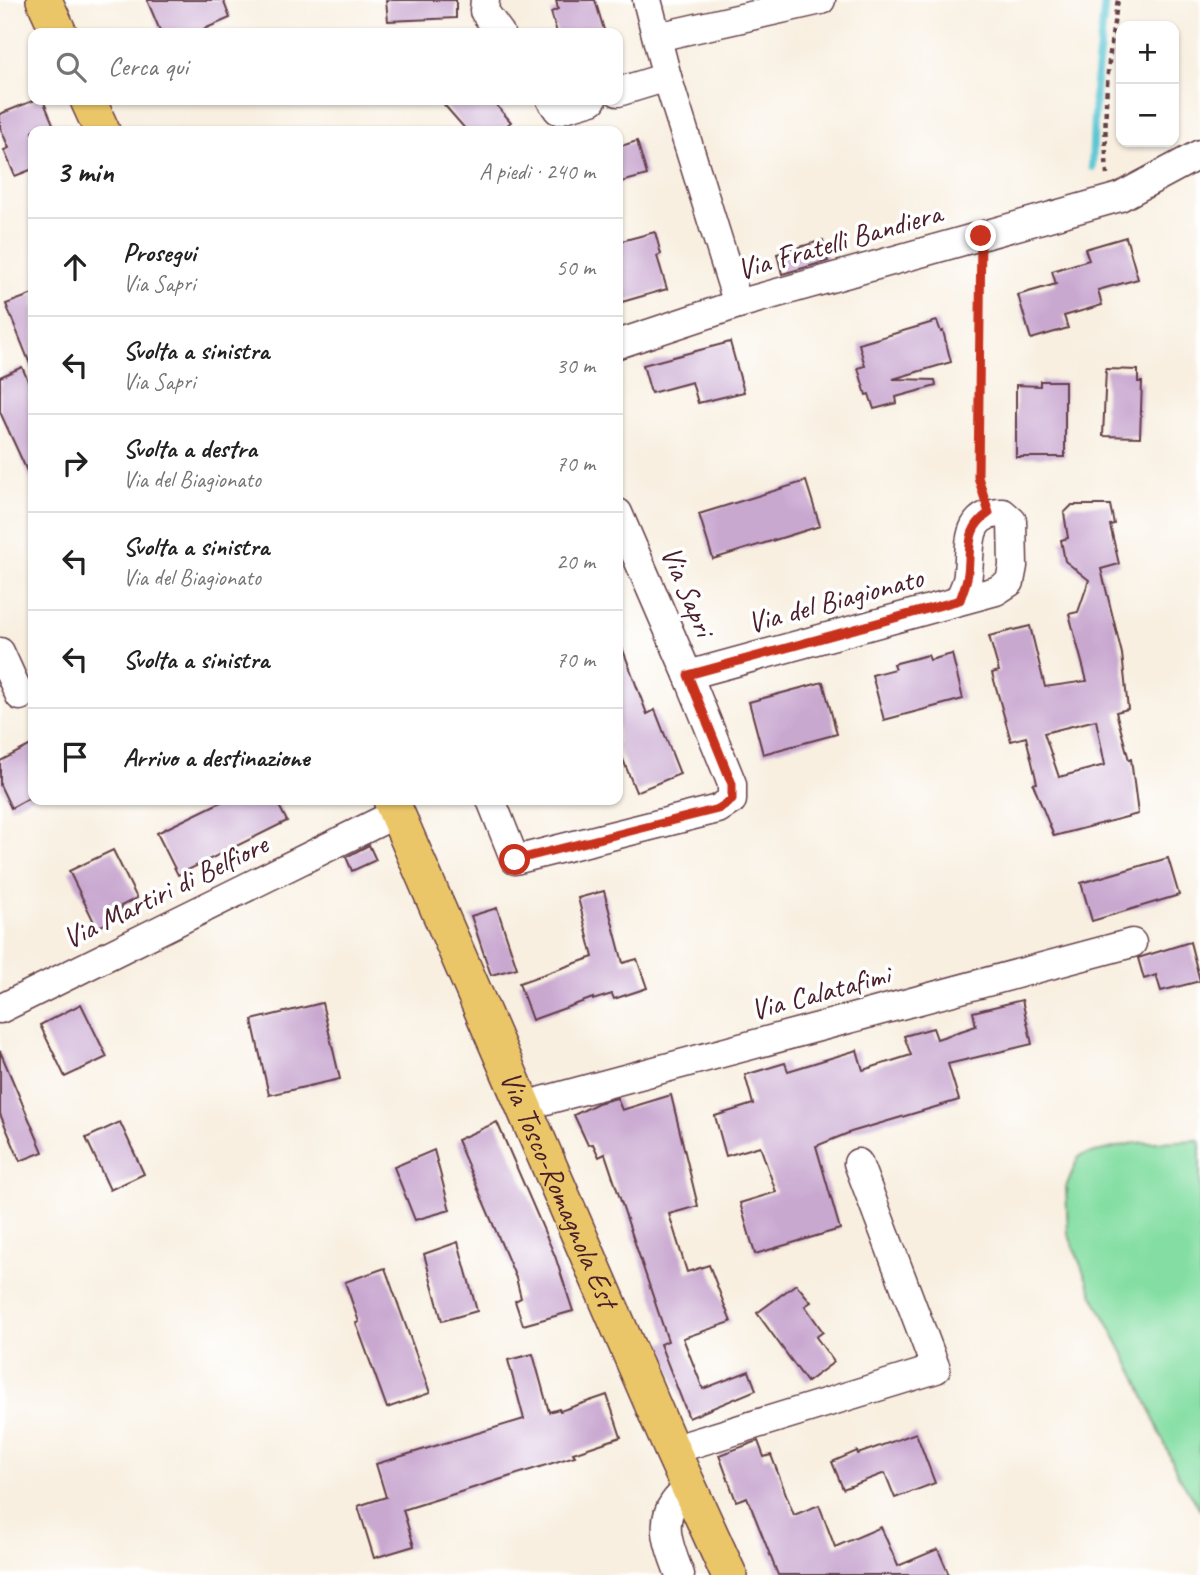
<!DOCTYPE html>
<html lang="it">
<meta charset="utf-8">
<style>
body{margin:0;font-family:Caveat,sans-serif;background:#f2f2f2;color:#222}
.controls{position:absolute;right:21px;top:21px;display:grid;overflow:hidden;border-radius:14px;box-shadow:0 2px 5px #0004}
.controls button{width:63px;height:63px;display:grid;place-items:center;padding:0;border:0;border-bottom:2px solid #e0e0e0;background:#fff;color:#222;font:35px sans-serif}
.stop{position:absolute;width:21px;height:21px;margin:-16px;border:5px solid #c8321e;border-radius:50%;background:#fff}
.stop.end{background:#c8321e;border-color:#fff;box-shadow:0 2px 7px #0008}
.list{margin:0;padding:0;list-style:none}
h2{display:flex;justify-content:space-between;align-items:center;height:91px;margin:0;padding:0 28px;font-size:30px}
h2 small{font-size:23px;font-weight:400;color:#767676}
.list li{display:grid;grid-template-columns:46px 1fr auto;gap:21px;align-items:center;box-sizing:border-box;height:98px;padding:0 28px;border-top:2px solid #e0e0e0}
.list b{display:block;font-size:26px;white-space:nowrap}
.list p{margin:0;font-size:23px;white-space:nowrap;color:#767676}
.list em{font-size:23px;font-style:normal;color:#767676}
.icon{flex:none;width:38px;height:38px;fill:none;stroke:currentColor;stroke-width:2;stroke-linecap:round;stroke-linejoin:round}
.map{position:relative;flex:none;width:1200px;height:1575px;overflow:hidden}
.search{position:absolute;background:#fff;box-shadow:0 2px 5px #0004;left:28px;top:28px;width:595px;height:77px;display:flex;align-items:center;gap:18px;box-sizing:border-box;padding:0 24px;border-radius:14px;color:#767676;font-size:26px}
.panel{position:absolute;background:#fff;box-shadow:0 2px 5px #0004;left:28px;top:126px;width:595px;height:679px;border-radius:14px}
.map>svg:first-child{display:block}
</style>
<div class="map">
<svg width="1200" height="1575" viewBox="0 0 1200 1575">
<rect width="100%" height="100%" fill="#fff"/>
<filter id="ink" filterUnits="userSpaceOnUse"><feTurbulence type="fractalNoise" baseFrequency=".0143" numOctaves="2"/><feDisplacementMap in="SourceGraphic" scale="14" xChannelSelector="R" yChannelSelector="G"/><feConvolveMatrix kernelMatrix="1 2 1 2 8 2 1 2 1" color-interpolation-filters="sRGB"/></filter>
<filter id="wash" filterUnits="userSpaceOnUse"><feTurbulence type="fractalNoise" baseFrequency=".00686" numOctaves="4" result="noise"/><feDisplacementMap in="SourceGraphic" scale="28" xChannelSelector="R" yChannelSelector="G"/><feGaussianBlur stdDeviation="1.57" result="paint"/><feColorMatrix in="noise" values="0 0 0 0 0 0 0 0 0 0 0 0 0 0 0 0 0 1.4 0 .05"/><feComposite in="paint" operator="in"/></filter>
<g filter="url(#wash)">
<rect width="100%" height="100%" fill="#f8efe0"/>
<path fill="#84dea3" stroke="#677e67" stroke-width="2" d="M1200 1140V1509L1177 1473 1136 1377 1092 1293 1068 1233 1066 1187 1079 1156 1134 1143Z"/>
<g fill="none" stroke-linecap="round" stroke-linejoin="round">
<path stroke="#5bc6d4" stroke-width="8" d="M1092 167 1095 92 1105 0"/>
</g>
<g id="blocks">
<g fill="#c9a8d0" fill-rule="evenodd">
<path d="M147 0H223L230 18 195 33H161Z"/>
<path d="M386 0H456V18L388 21Z"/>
<path d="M556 0H595L605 33H557L551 12 558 9Z"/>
<path d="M35 100H43L56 131H33V169L15 176 4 150 9 148 0 127V114Z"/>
<path d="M440 100H492L511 122 500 131H467Z"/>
<path d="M637 141 647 175 618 183V147Z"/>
<path d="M655 232 661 254 657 256 667 289 622 302 618 289V242Z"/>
<path d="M1126 237 1138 279 1098 290 1102 305 1064 316 1068 328 1031 339 1018 295 1056 284 1052 271 1089 260 1085 249Z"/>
<path d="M823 240 828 261 782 274 777 254Z"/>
<path d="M33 294V369H32L6 304Z"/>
<path d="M937 321 941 332 943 331 951 362 893 379 935 380 936 386 896 397 897 403 874 409 869 394 866 395 858 368 865 366 859 344Z"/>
<path d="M730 342 744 392 698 403 692 382 651 393 643 365Z"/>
<path d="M22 367 33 392V484L0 412V377Z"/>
<path d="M1106 369 1138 370V382H1142L1140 437 1103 436Z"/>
<path d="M1040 381H1065V457H1016V385L1040 386Z"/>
<path d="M806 481 820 526 713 559 699 514Z"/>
<path d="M1072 505H1110L1114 524 1110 525 1119 564 1101 569 1122 654 1128 709 1116 712 1129 760 1131 759 1138 814 1054 836 1033 784 1037 783 1026 737 1011 741 992 673 999 671 989 636 1030 626 1045 687 1087 681 1069 614 1078 612 1089 580 1065 561 1061 540 1068 538 1064 513ZM1096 720 1105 765 1059 777 1044 733Z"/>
<path d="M618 642H620L647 714 655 710 680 774 636 792 618 747Z"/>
<path d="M952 654 963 699 884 720 872 675 895 669 893 664 928 655 930 660Z"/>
<path d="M823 682 837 734 763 754 749 702Z"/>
<path d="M33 744V796L11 808 0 785V761Z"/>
<path d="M225 800H276L287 821 178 875 157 833Z"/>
<path d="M369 845 376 860 352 871 346 857Z"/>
<path d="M113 850 137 898 121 906 125 914 97 928 69 871Z"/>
<path d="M1168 858 1179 895 1092 921 1081 883Z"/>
<path d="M604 891 623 963 637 959 647 988 614 999 612 994 593 1000V998L532 1020 519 983 593 957 578 898Z"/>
<path d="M497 908 517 968 491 975 471 916Z"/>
<path d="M1190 942 1200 981 1161 991 1156 975 1144 979 1138 958Z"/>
<path d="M1022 1000 1032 1044 948 1064 959 1100 851 1132 816 1146 840 1229 755 1254 740 1203 776 1192 760 1146 726 1156 715 1116 753 1104 745 1075 785 1063 788 1071 857 1050 863 1070 911 1055 904 1036 933 1028 937 1039 976 1026 973 1012Z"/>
<path d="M322 1003 340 1079 269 1095 252 1020Z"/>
<path d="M81 1004 107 1057 65 1077 40 1025Z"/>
<path d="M0 1051 43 1152 20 1161 0 1114Z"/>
<path d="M671 1095 698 1206 669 1214 687 1272 709 1265 731 1322 683 1338 703 1389 749 1371 756 1390 689 1418 660 1344 668 1341 605 1154 599 1157 593 1144 588 1145 574 1115 598 1103 617 1098 622 1110Z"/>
<path d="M120 1122 144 1174 110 1190 86 1138Z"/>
<path d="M497 1122 555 1256 573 1311 523 1325 515 1301 521 1298 516 1278 457 1140Z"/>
<path d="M434 1150 450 1210 415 1220 394 1167Z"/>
<path d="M458 1242 477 1311 442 1321 424 1254Z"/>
<path d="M385 1268 430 1393 387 1408 356 1323 359 1322 345 1282Z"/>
<path d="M796 1284 811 1302 805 1306 823 1332 816 1337 834 1362 807 1382 757 1313Z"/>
<path d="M533 1354 549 1412 559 1409 560 1411 607 1395 621 1437 573 1453 575 1456 403 1510 414 1546 374 1558 358 1506 386 1497 376 1464 524 1419 508 1360Z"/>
<path d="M916 1433 935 1483 895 1498 885 1473 843 1489 832 1462 857 1451 858 1454Z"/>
<path d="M758 1441 764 1457 771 1455 794 1515 819 1505 835 1547 881 1527 898 1566 938 1549 949 1575H778L747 1497 736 1501 719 1455Z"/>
</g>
</g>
</g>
<g filter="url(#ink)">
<use href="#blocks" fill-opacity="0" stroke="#643e46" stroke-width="2"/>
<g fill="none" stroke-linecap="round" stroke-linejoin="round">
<g stroke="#643e46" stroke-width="31">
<g id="minor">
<path d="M485 0 484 11 500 33"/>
<path d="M647 0 667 77 738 304"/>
<path d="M657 37 821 0"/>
<path d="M618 92 667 77"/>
<path d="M551 100 558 110 592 100"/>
<path d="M618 344 738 304 1120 197 1200 154"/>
<path d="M0 652 20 696"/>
<path d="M688 675 996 591 1010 582 1013 566 1012 521 1003 513C965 513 971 544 968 573 968 582 963 591 959 600"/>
<path d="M491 800 515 860 718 809 732 800V784L688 675 618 513"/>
<path d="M0 1009 397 813"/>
<path d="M524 1106 1132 943"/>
<path d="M672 1450 936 1369 858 1163"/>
<path d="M680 1575C672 1554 658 1524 674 1503 678 1497 684 1492 690 1487"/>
</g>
</g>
<g stroke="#643e46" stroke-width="38">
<g id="major">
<path d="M44 0 59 33"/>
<path d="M88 100 102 131"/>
<path id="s1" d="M391 800 672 1450 729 1575"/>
</g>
</g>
<g stroke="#643e46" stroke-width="4.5" stroke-dasharray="5 5" stroke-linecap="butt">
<path d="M1107 175C1103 117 1107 58 1118 0"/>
<path d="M981 264 978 476 982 489"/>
</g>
<use href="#minor" stroke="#fff" stroke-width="28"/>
<use href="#major" stroke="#ebc669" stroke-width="35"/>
</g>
</g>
<g fill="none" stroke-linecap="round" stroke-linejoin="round" filter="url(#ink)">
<path stroke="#c8321e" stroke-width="9" d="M515 860 718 809 732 800V784L688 675 960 600C963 591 967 582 968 573 971 547 965 529 989 513L978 477 981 236"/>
</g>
<g text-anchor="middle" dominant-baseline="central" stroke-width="7" stroke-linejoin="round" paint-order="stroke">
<g font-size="30" fill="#4a1f2b" stroke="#fff">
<text transform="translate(839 241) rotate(-16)">Via Fratelli Bandiera</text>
<text transform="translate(688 591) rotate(67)">Via Sapri</text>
<text transform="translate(835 600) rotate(-15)">Via del Biagionato</text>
<text transform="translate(165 891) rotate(-26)">Via Martiri di Belfiore</text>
<text transform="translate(820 992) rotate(-15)">Via Calatafimi</text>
<text stroke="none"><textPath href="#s1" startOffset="424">Via Tosco-Romagnola Est</textPath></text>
</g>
</g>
</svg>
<div class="controls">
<button>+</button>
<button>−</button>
</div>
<div class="stop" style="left:515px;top:860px"></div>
<div class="stop end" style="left:981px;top:236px"></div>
<div class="search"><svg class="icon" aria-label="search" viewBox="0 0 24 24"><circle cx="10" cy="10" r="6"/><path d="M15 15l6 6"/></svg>Cerca qui</div>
<section class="panel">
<h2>3 min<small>A piedi · 240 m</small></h2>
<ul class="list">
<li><svg class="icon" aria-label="ahead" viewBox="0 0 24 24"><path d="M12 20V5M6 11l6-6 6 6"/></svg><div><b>Prosegui</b><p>Via Sapri</p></div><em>50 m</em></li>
<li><svg class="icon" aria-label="left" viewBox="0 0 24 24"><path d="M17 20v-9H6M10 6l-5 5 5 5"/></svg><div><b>Svolta a sinistra</b><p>Via Sapri</p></div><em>30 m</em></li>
<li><svg class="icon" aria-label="right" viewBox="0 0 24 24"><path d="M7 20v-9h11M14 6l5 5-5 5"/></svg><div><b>Svolta a destra</b><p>Via del Biagionato</p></div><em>70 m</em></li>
<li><svg class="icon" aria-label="left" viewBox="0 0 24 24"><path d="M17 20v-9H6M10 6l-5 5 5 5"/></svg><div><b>Svolta a sinistra</b><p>Via del Biagionato</p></div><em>20 m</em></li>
<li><svg class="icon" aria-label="left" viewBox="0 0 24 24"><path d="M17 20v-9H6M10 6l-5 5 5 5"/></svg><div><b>Svolta a sinistra</b></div><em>70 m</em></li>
<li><svg class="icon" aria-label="arrive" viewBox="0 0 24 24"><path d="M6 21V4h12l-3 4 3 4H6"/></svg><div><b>Arrivo a destinazione</b></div></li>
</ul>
</section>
</div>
